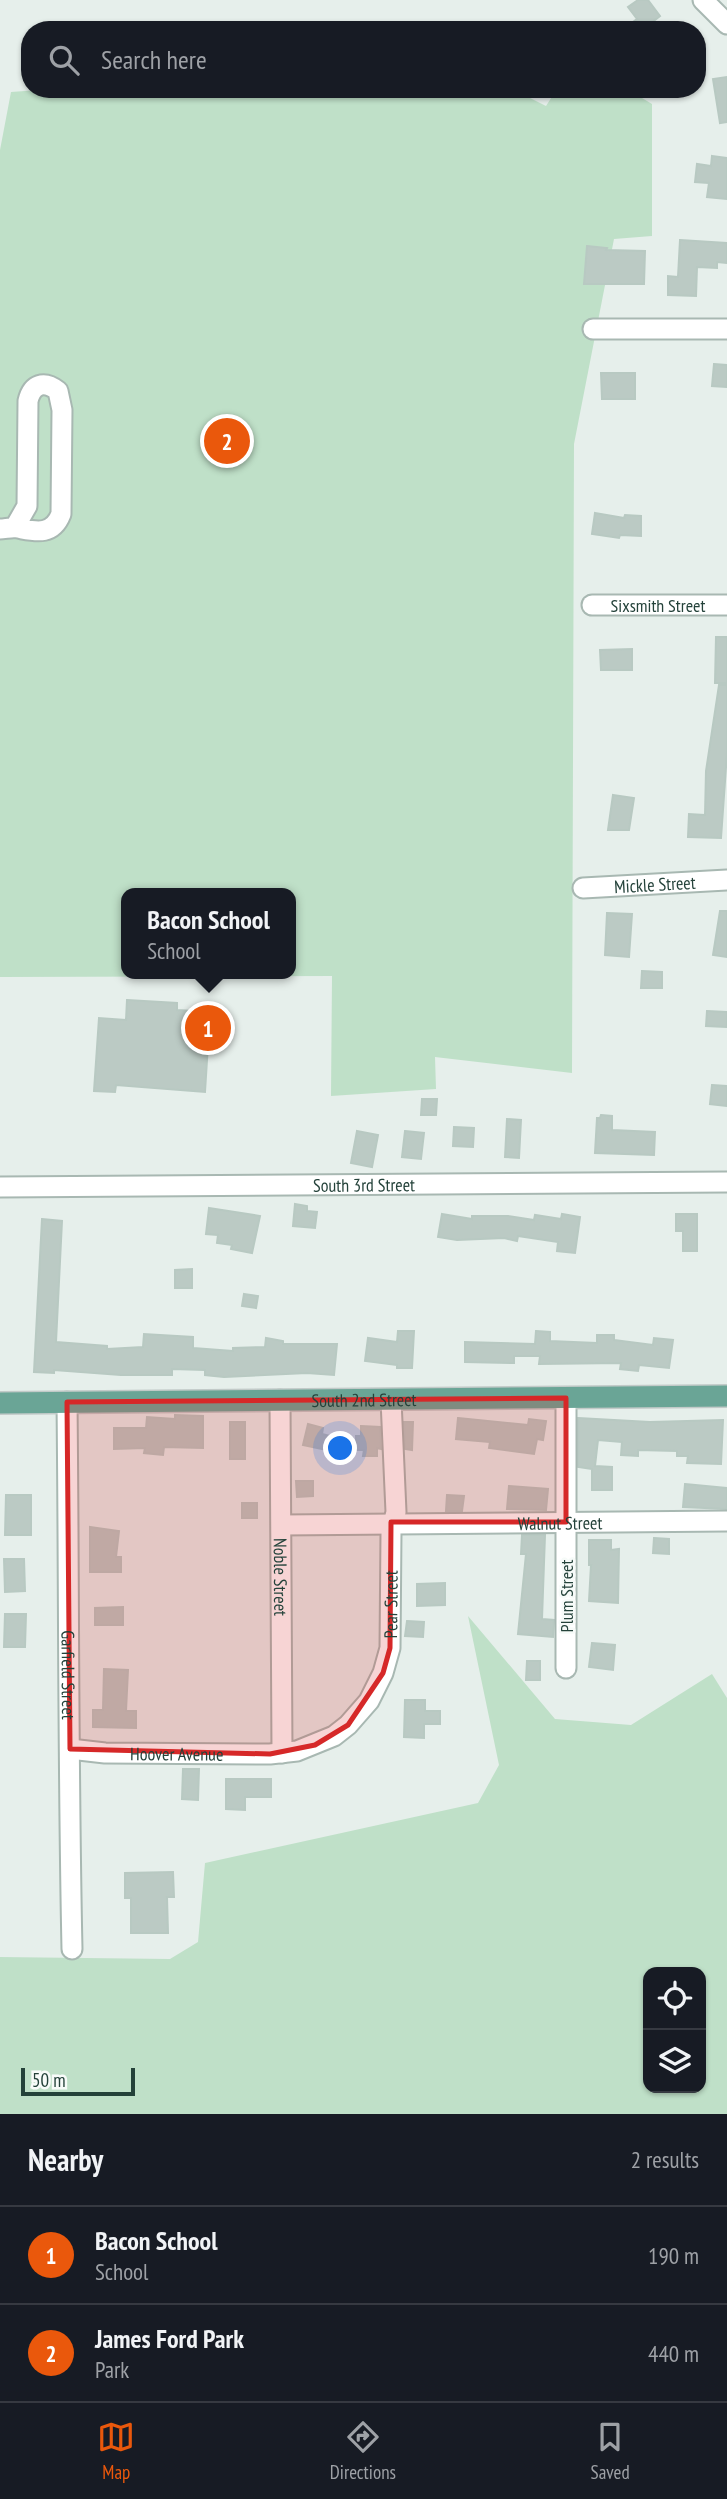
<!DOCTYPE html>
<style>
body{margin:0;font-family:"PT Sans Narrow",sans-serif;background:#242831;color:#f1f3f6}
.controls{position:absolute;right:21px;bottom:21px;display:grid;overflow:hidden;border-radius:14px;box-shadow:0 2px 5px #0004}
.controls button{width:63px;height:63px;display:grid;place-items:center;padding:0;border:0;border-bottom:2px solid #363941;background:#171b24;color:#f1f3f6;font:35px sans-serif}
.scale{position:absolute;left:21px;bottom:18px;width:114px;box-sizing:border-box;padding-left:7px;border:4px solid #24423a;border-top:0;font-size:19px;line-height:24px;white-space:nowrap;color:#24423a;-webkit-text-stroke:5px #f7fbf9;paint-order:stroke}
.you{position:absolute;left:341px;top:1449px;width:24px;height:24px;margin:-18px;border:5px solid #fff;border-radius:50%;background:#1a73e8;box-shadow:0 0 0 10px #1a73e833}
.badge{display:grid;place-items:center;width:46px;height:46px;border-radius:50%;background:#ea580c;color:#fff;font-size:23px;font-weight:700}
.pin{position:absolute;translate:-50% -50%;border:4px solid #fff;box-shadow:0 2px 7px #0006}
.popup{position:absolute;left:121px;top:888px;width:175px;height:91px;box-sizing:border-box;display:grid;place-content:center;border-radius:14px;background:#171b24;filter:drop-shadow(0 2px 5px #0005);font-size:23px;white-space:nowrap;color:#9ea1a6}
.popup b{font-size:26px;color:#f1f3f6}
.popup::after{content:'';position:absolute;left:50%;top:100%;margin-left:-14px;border:14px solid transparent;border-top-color:#171b24}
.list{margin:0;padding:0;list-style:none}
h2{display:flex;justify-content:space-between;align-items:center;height:91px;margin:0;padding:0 28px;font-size:30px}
h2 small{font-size:23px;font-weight:400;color:#9ea1a6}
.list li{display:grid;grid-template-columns:46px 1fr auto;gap:21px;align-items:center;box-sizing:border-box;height:98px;padding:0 28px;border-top:2px solid #363941}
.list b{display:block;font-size:26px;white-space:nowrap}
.list p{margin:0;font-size:23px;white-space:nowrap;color:#9ea1a6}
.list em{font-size:23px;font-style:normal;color:#9ea1a6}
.icon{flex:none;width:38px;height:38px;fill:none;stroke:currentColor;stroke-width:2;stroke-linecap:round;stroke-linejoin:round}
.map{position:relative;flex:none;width:727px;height:2114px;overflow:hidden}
.search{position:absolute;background:#171b24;box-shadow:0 2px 5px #0004;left:21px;right:21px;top:21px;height:77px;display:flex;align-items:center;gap:18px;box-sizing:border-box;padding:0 24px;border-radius:28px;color:#9ea1a6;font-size:26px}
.sheet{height:287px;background:#171b24}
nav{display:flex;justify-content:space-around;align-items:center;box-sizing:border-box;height:98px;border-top:2px solid #363941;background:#171b24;font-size:19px;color:#9ea1a6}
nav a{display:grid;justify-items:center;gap:4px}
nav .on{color:#ea580c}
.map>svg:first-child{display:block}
</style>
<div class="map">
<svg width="727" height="2114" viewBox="0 0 727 2114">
<rect width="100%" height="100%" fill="#e6efeb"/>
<g fill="#bfe0c8" fill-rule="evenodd">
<path d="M53 89H512L546 106 557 89H627L652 104V236L614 239 574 444 572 1073 435 1057 436 1089 331 1096 332 976 0 977V150L11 92ZM126 893H290V974H126Z"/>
<path d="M468 1616 555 1719 631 1725 712 1674 727 1698V2114H0V1957L170 1959 198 1942 205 1863 478 1803 499 1765ZM648 1972H701V2088H648Z"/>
</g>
<g fill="#bbcac4" stroke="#b8c9c2" stroke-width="2">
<path d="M638 0H648L660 16 642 30H622L637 19 628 7Z"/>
<path d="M727 77V122L720 123 713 79Z"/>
<path d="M712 156 727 158V199L707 197 709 183 695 182 697 164 711 166Z"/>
<path d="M680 240 727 243V263L717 262V268L697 267 696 296 668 295V276L678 277Z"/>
<path d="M587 246 607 248 606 250 645 251 644 284H584Z"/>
<path d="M714 364 727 365V387L712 386Z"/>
<path d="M601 373H635V399H602Z"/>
<path d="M595 513 624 518 625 515 641 516V536L620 535 619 538 592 534Z"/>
<path d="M716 637H727V683H715Z"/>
<path d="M632 649V670H601L600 650Z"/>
<path d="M719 685H727V753L721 838 688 837 689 814 705 815 706 771Z"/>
<path d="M613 795 634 798 629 830H608Z"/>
<path d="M720 911H727V957L713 955Z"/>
<path d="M607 913 632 914 629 957 605 955Z"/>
<path d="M642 971 662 972V988H641Z"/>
<path d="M127 1000 177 1003V1010L210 1012 205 1092 116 1085 115 1092 94 1091 99 1018 126 1020Z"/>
<path d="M707 1011 727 1012V1027L706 1026Z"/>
<path d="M712 1085 727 1086V1106L710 1104Z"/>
<path d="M422 1099H437L436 1115H421Z"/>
<path d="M601 1115 612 1116V1130L655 1132 654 1155 595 1153 597 1118H600Z"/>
<path d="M507 1119 521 1120 519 1158 505 1157Z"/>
<path d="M454 1127 474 1128 473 1147 453 1146Z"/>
<path d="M357 1131 378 1135 372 1167 351 1163Z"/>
<path d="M405 1131 424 1133 421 1159 402 1157Z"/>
<path d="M295 1204 307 1206V1211L317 1212 315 1228 293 1226Z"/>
<path d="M209 1208 260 1216 252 1253 231 1249 232 1245 217 1243 218 1235 206 1234Z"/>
<path d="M442 1214 472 1219V1216H508L534 1220 535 1215 561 1219 562 1214 580 1217 575 1253 557 1251 558 1242 518 1236 517 1241 504 1238 457 1240 438 1237Z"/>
<path d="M676 1214H697V1251H683V1231H676Z"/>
<path d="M42 1219 62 1221 56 1342 107 1346V1349L143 1347 144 1334 193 1337V1348L233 1351V1348L265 1347 266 1338 283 1341V1344H337L334 1375 307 1373 224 1377 205 1375V1370L172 1369V1375H121L54 1370V1373L34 1372Z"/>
<path d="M192 1269V1288H175V1270Z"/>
<path d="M244 1294 258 1296 256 1308 242 1306Z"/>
<path d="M398 1331H414L412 1368H397V1365L365 1361 368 1338 397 1342Z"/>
<path d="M536 1331 550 1332V1341L597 1343V1335H614V1340L653 1345 654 1338 673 1340 669 1368 639 1365 638 1371 620 1369 621 1363 539 1364 540 1356H514V1363L465 1362V1342L535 1344Z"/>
<path d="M175 1415 203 1416V1448L164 1447 163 1455 144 1453 145 1448 114 1449V1428H146L147 1417 175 1419Z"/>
<path d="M458 1418 528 1425 529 1419 546 1421 543 1440 537 1439 534 1454 489 1448 490 1442 456 1439Z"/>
<path d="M578 1418 650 1422 723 1420 721 1464 687 1463 688 1456H677V1451L638 1450V1456L621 1455 622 1442 598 1440 595 1466 612 1467V1490H592V1469L578 1467Z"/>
<rect x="230" y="1422" width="15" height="37"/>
<path d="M404 1422H413L412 1450 405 1449Z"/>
<path d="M308 1424 323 1428 322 1434 330 1436 327 1450 303 1445Z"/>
<path d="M361 1426 380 1427 381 1449 377 1448V1456H363L364 1450H356V1436H361Z"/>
<path d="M296 1481H313V1496L297 1497Z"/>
<path d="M685 1484 727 1488V1509L683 1507Z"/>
<path d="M509 1486 548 1489 546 1510 507 1509Z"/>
<path d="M6 1495H31V1535H5Z"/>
<path d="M447 1495 464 1496 462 1511H446Z"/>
<rect x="242" y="1503" width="15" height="15"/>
<path d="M90 1527 119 1531 116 1557H121V1572H90Z"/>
<path d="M522 1535H545L542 1619 554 1620 553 1637 518 1634 526 1554H521Z"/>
<path d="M654 1538 669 1539V1554L653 1553Z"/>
<path d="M589 1540H611V1550L619 1549 618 1603 589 1601 591 1565H589Z"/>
<path d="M4 1559H24L25 1591 5 1592Z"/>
<path d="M445 1583V1605L417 1606V1584Z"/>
<path d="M123 1607V1625H95V1608Z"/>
<path d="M5 1614H26L25 1647H4Z"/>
<path d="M407 1621 424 1622 423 1637 405 1636Z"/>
<path d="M592 1643 615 1645 613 1670 589 1667Z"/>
<path d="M527 1661H540V1680H526Z"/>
<path d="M104 1669 128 1670 126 1711H136V1728L93 1727V1710H103Z"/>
<path d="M405 1700H425V1711H440V1724H424V1738L404 1737Z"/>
<path d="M183 1769H199L198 1800 182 1799Z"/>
<path d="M226 1779H271V1797H245V1810L226 1809Z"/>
<path d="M173 1872 174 1897H167L168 1933H131V1898H125V1873Z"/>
</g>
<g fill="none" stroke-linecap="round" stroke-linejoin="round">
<g stroke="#a8b8b2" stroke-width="23">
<g id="minor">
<path d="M703 0 727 24"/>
<path d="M593 329H727"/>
<path d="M0 529C5 529 12 527 17 528 34 531 52 537 61 514L62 410 58 391C44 380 32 384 28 401L27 506 15 527"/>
<path id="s1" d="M592 605H727"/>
<path id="s2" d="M583 888 727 880"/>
<path id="s3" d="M0 1187 727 1182"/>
<path id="s4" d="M280 1400 282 1753"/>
<path id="s5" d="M67 1402C69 1585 68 1767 72 1949"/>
<path id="s6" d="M282 1525 727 1521"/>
<path d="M566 1668V1398"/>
<path id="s7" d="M70 1749 105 1753 270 1754 297 1751 334 1736 348 1725 369 1701 383 1673 390 1648 391 1532 396 1512 391 1400"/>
</g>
</g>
<g stroke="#c2cac8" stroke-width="24">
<g id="major">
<path id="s8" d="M0 1403 727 1396"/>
</g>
</g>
<use href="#minor" stroke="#fff" stroke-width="19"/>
<use href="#major" stroke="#6aa596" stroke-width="21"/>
</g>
<path fill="#d62828" fill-opacity="0.2" stroke="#d62828" stroke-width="5" stroke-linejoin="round" d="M566 1398V1522H391L390 1648 383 1673 348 1725 315 1745 270 1754 70 1749 67 1402Z"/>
<g text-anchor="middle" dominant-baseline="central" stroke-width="5" stroke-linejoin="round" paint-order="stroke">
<g font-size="18" fill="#24423a" stroke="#f7fbf9">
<text stroke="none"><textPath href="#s1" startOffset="66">Sixsmith Street</textPath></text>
<text stroke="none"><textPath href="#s2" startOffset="72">Mickle Street</textPath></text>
<text stroke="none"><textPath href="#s3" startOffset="364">South 3rd Street</textPath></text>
<text stroke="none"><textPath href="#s8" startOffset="364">South 2nd Street</textPath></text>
<text stroke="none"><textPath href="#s6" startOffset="278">Walnut Street</textPath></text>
<text stroke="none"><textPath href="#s4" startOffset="177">Noble Street</textPath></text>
<text transform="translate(566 1596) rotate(-90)">Plum Street</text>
<text stroke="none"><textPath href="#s7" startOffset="418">Pear Street</textPath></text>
<text stroke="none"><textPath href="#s5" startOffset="273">Garfield Street</textPath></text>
<text stroke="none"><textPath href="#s7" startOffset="107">Hoover Avenue</textPath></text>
</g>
</g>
</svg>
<div class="controls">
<button><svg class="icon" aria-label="locate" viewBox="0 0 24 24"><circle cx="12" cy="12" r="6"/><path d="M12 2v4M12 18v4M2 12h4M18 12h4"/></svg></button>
<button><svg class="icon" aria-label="layers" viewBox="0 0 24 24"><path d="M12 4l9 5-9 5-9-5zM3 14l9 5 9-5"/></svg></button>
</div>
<div class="scale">50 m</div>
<div class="you"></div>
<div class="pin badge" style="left:208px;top:1028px">1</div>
<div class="popup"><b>Bacon School</b>School</div>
<div class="pin badge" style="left:227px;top:441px">2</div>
<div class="search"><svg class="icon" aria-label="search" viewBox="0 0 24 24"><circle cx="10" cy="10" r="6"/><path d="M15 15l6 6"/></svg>Search here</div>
</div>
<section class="sheet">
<h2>Nearby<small>2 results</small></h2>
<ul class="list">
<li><span class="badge">1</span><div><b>Bacon School</b><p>School</p></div><em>190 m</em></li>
<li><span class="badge">2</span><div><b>James Ford Park</b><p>Park</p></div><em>440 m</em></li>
</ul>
</section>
<nav>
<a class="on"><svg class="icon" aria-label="map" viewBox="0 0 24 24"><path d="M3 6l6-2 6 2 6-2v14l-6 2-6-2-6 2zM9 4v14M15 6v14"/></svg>Map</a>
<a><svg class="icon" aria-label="directions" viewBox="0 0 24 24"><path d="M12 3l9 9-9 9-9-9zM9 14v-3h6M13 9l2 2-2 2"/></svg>Directions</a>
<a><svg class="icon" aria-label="saved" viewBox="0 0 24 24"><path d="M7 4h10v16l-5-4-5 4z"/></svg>Saved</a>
</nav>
